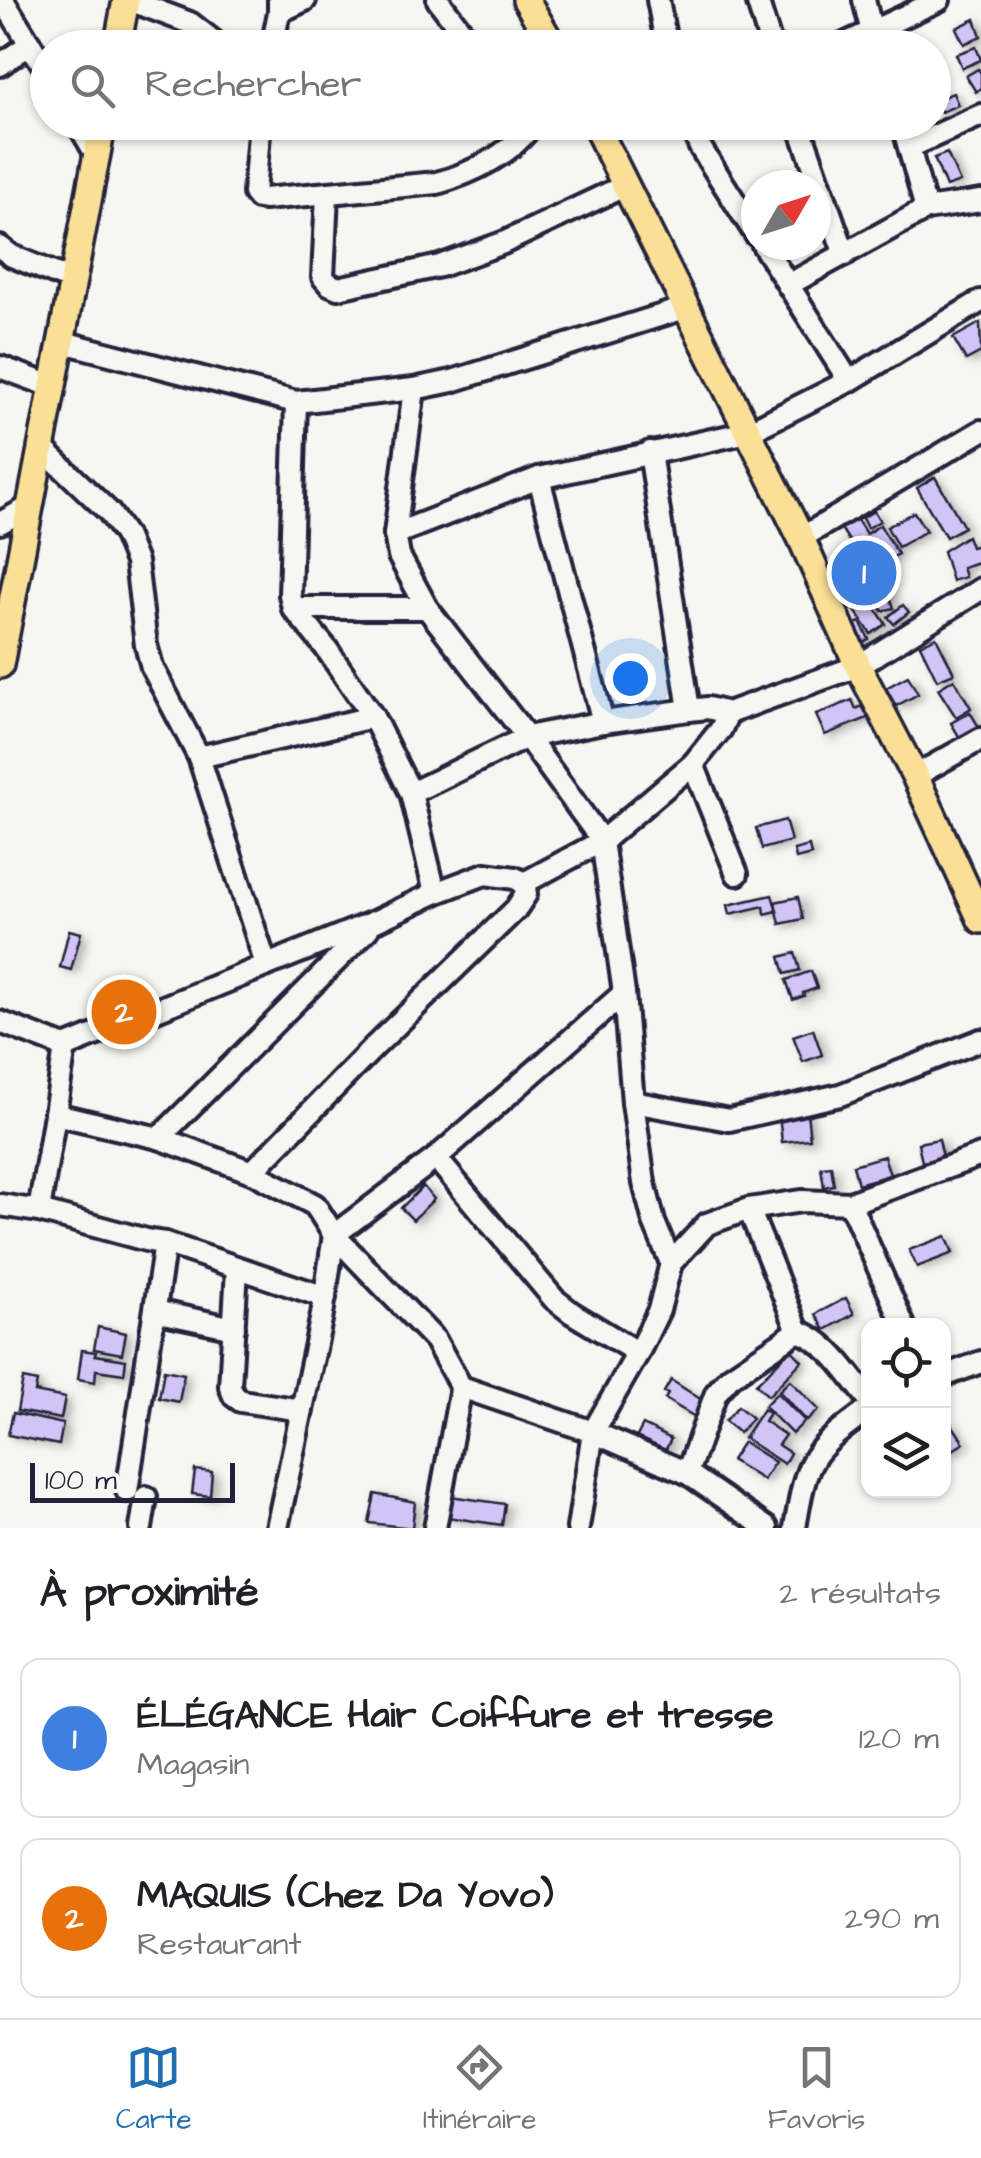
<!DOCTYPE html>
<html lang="fr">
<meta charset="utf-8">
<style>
body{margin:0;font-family:"Architects Daughter",sans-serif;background:#f2f2f2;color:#202124}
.controls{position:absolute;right:30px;bottom:30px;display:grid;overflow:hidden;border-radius:20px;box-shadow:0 2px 8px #0004}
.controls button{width:90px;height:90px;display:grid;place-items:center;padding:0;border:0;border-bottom:2px solid #e0e0e0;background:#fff;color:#202124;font:50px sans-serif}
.compass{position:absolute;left:741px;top:170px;width:90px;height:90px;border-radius:50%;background:#fff;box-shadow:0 2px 8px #0004;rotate:51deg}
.scale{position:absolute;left:30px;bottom:25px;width:205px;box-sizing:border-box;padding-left:10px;border:5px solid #22223b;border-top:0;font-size:28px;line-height:35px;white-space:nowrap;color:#22223b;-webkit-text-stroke:8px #f6f6f2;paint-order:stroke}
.you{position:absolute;left:630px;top:678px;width:35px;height:35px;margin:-25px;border:8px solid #fff;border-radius:50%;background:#1a73e8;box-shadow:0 0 0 15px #1a73e833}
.badge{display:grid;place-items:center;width:65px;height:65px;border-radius:50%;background:#1f6fb2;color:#fff;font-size:32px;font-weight:700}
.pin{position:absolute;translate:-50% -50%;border:5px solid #fff;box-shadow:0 2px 10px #0006}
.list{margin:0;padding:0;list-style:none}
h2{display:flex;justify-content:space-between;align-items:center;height:130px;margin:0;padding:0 40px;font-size:42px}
h2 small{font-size:32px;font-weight:400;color:#757577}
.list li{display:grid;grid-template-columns:65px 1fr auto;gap:30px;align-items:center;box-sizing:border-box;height:160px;margin:0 20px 20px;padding:0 20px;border:2px solid #e0e0e0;border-radius:20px}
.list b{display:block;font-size:38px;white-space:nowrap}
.list p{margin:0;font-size:32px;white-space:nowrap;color:#757577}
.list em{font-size:32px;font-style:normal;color:#757577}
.icon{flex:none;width:55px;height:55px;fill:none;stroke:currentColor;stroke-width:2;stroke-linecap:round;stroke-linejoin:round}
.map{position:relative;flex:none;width:981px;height:1528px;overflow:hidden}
.search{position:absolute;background:#fff;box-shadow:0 2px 8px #0004;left:30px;right:30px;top:30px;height:110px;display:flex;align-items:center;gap:25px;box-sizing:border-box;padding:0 35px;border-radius:55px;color:#757577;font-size:38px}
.sheet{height:490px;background:#fff}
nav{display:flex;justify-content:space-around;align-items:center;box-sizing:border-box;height:140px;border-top:2px solid #e0e0e0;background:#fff;font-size:28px;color:#757577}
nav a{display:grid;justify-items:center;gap:5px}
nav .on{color:#1f6fb2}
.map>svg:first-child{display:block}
</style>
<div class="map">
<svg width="981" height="1528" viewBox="0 0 981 1528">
<defs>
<filter id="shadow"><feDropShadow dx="5.5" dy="3" stdDeviation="5" flood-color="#0004"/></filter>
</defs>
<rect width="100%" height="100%" fill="#f6f6f2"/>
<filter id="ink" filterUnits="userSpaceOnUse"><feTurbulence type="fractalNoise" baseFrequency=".01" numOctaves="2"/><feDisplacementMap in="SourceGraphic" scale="20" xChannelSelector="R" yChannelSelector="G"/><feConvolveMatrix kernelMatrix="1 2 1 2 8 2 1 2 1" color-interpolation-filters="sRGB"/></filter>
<g filter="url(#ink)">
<g fill="#d3c4f6" stroke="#22223b" stroke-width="2.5" filter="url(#shadow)">
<path d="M975 19 981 36 964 44 956 28Z"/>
<path d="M976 47 981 60 962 68 956 54Z"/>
<path d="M978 69 981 73V88L976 92 966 76Z"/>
<path d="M953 93 958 105 941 112 935 100Z"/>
<path d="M947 153 960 182 946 187 934 158Z"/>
<path d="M980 323 981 352 966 360 953 338Z"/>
<path d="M935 477 964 527 946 537 917 488Z"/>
<path d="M874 511 880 521 867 528 862 518Z"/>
<path d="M914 512 926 531 898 547 887 527Z"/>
<path d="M854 515 866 534 880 525 898 554 869 573 839 525Z"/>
<path d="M967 536 971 547 979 545 981 561 962 567 965 577 952 581 943 551Z"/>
<path d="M858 579 865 591 846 602 844 598 837 602 833 594Z"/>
<path d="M888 590 894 608 882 611 877 594Z"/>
<path d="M865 593 886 624 871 634 850 603Z"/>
<path d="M903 605 909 612 894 624 888 617Z"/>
<path d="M860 622 869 639 856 646 847 629Z"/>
<path d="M936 637 954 673 937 680 920 645Z"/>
<path d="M908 676 918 694 896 706 886 688Z"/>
<path d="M954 679 971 708 956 717 938 689Z"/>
<path d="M852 700 856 709 865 705 870 717 825 735 816 715Z"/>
<path d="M970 712 979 727 960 738 951 723Z"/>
<path d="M785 820 791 841 762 849 756 828Z"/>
<path d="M809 846 811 855 796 859 794 850Z"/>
<path d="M772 895 777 911 765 914 764 906 730 914 728 905Z"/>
<path d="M798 897 803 919 780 924 775 902Z"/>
<path d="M69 930 81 933 71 970 60 967Z"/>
<path d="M795 953 800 970 785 974 780 957Z"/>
<path d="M811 971 817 988 803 993 804 996 793 1000 786 980Z"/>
<path d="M813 1029 822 1055 803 1062 793 1036Z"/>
<path d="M807 1112 810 1139 782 1142 779 1115Z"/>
<path d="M939 1139 943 1158 922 1162 918 1143Z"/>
<path d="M884 1156 890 1175 858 1184 853 1165Z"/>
<path d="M831 1166 834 1185 824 1187 821 1167Z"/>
<path d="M423 1186 434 1199 413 1220 401 1208Z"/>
<path d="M946 1236 953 1253 917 1267 909 1250Z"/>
<path d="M846 1298 854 1314 825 1330 816 1314Z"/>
<path d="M98 1327 126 1333 122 1354 94 1349Z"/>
<path d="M791 1349 802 1361 768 1396 756 1384Z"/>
<path d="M82 1350 96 1352 95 1355 126 1360 124 1374 96 1370 95 1382 78 1379Z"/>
<path d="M164 1370 184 1374 179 1402 159 1398Z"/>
<path d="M23 1379 37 1382 35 1392 65 1398 61 1419 17 1411Z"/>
<path d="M671 1380 705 1402 695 1417 665 1399 668 1394 664 1392Z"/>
<path d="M790 1380 819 1410 807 1421 779 1391Z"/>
<path d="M777 1393 805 1421 792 1434 764 1406Z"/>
<path d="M738 1406 752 1418 739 1433 725 1421Z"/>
<path d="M763 1409 769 1413 764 1421 785 1435 778 1445 790 1453 784 1464 744 1438Z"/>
<path d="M13 1413 63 1424 59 1445 8 1435Z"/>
<path d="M951 1423 964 1443 948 1453 944 1446V1428Z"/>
<path d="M643 1425 671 1439 662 1457 634 1442Z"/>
<path d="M743 1442 775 1462 763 1480 731 1460Z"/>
<path d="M195 1470 212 1472 210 1496 192 1494Z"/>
<path d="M375 1494 415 1502 412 1528 369 1523Z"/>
<path d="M450 1496 505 1504 502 1525 447 1517Z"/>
</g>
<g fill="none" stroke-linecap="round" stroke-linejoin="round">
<g stroke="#22223b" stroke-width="28">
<g id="minor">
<path d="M3 0 48 73"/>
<path d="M129 0 190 23 222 48"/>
<path d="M438 0 474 48"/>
<path d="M658 0 667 48"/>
<path d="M757 0 772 48"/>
<path d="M864 0 876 48"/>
<path d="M279 12 305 0"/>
<path d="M272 48 279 12V0"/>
<path d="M836 48 939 0"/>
<path d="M0 65 30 44"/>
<path d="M77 122 97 156"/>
<path d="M260 122 254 193 258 198 264 199 437 183C473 173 512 154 534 122"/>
<path d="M689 122 700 147 756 235"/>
<path d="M798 122 845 255"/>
<path d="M902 122 926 209"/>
<path d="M910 147 981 115"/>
<path d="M327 194 323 277 329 284 338 288 440 266 503 243 624 186"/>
<path d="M763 245 849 381"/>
<path d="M0 247 12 256 73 281"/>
<path d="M788 285 926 209 981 201"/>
<path d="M63 342 296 402 414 389 452 381 688 307"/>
<path d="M0 367 54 387"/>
<path d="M414 389 395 534 399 556 427 608 527 737 602 841 624 993 633 1102 644 1183 654 1222 671 1263 659 1310 638 1353 593 1432 578 1528"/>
<path d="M296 402 290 595 293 608 326 648 373 717 411 793 435 893"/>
<path d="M41 447 109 512 125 535 136 562 146 645 152 667 199 757 266 965"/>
<path d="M650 452 689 710"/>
<path d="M539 478 603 722"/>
<path d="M0 523 31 506"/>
<path d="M395 534 539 478 748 432 849 381 981 301"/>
<path d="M801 538 981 431"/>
<path d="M293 608H427"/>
<path d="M199 757 373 717"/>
<path d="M693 764 737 874"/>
<path d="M915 776 981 739"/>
<path d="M411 793 527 737 603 722 689 710 708 708 728 713"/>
<path d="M524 883 602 841 693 764 721 729 728 713 858 666 981 589"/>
<path d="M0 1022 65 1047 376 921 435 893 485 874 515 878 524 883"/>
<path d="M65 1047 55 1114 159 1138 252 1172 315 1205 334 1235 435 1340 461 1387 593 1432 687 1473 767 1528"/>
<path d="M633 1102 729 1120 840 1095 981 1040"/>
<path d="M159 1138 368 929"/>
<path d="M436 1158 554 1299 572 1313 638 1353"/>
<path d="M252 1172 375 1046 516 909 526 894 524 883"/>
<path d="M850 1203 904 1326"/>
<path d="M0 1205 39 1211 150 1241 165 1243 325 1297"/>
<path d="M749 1209 798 1331C829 1342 848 1374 868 1398"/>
<path d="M39 1211 55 1114"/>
<path d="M671 1263 707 1224 749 1209 802 1201 850 1203 981 1155"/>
<path d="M237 1269 230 1386 234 1396 241 1401 302 1410"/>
<path d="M155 1311 234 1328"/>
<path d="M944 1376 981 1362"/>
<path d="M687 1473 716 1393 730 1377 798 1331"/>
<path d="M127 1491 165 1243"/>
<path d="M141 1528 146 1497"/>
<path d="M277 1528 322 1315 334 1235 436 1158 624 993"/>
<path d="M435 1528 461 1387"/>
<path d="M795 1528C807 1456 810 1453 868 1410"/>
</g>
</g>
<g stroke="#22223b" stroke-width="32">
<g id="major">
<path d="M526 0 554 48"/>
<path d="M117 48 126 0"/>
<path d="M594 122 801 538 858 666 915 776 981 920"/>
<path d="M0 665 103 122"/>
</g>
</g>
<use href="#minor" stroke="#f6f6f2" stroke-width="20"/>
<use href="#major" stroke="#fadf96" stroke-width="25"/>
</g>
</g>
</svg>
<div class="controls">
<button><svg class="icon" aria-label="locate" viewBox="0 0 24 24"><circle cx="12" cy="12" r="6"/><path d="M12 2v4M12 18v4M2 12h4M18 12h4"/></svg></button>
<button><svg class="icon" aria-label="layers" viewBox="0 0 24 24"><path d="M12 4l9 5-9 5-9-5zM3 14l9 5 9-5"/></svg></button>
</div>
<svg class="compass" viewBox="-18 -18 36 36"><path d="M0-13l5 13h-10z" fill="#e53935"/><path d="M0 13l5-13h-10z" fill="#757577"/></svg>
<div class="scale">100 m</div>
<div class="you"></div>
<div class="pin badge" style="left:864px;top:573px;background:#3f7fe0">1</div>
<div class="pin badge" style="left:124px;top:1012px;background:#e8710a">2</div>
<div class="search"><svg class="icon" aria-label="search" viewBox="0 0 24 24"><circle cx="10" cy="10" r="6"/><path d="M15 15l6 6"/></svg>Rechercher</div>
</div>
<section class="sheet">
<h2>À proximité<small>2 résultats</small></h2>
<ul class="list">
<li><span class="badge" style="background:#3f7fe0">1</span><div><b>ÉLÉGANCE Hair Coiffure et tresse</b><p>Magasin</p></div><em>120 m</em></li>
<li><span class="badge" style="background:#e8710a">2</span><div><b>MAQUIS (Chez Da Yovo)</b><p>Restaurant</p></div><em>290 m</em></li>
</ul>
</section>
<nav>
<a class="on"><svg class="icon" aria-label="map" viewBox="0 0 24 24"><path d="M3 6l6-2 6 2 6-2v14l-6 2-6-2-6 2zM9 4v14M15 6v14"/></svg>Carte</a>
<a><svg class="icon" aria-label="directions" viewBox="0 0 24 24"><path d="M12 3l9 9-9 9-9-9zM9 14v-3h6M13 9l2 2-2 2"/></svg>Itinéraire</a>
<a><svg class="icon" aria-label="saved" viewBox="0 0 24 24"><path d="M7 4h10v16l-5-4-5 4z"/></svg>Favoris</a>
</nav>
